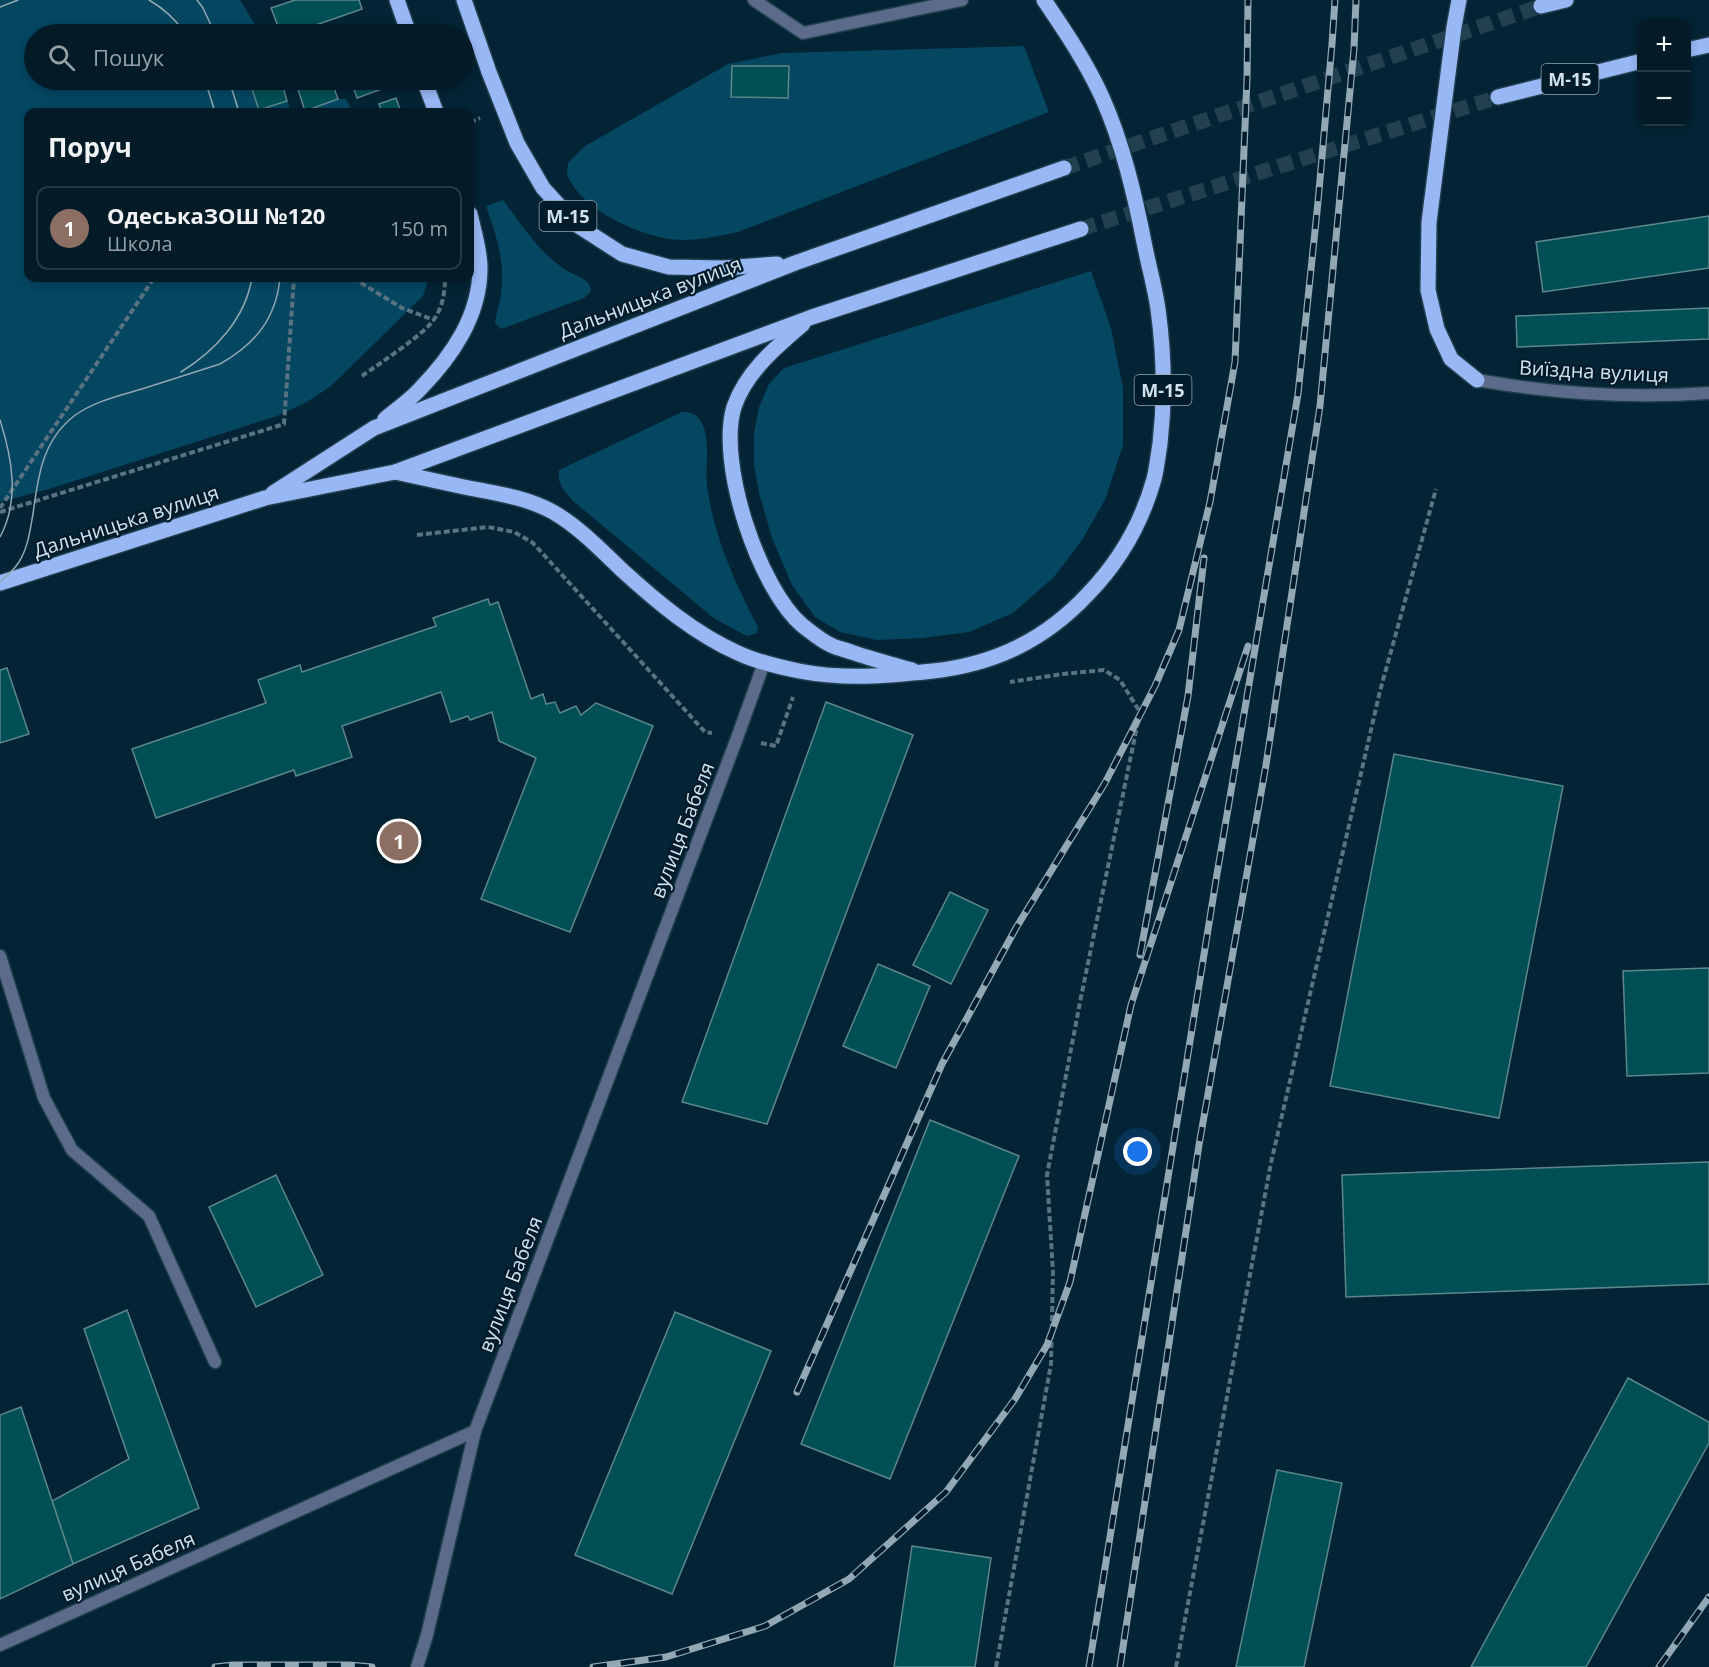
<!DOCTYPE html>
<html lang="uk">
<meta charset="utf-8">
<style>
body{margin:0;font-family:"Open Sans",sans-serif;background:#102833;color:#f1f3f6}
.controls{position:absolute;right:18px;top:18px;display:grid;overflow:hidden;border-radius:12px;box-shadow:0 3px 9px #0003}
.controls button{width:54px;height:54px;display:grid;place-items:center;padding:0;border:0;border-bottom:2px solid #233944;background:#021b27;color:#f1f3f6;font:30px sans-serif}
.you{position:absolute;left:1138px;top:1152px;width:21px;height:21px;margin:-15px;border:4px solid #fff;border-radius:50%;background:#1a73e8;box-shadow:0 0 0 9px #1a73e833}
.badge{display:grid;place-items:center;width:39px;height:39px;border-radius:50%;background:#ea580c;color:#fff;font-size:20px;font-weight:700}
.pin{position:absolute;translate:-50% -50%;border:3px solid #fff;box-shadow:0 2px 6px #0006}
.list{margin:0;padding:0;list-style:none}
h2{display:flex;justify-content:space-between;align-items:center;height:78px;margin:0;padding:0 24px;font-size:26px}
h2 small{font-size:20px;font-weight:400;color:#96a1a7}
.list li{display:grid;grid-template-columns:39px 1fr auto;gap:18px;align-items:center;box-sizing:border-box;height:84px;margin:0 12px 12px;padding:0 12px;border:2px solid #233944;border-radius:12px}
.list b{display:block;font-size:22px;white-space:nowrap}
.list p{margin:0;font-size:20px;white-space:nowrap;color:#96a1a7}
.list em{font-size:20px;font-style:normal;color:#96a1a7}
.icon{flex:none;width:33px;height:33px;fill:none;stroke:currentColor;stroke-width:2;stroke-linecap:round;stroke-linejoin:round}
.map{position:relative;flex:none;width:1709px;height:1667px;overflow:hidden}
.search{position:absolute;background:#021b27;box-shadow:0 3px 9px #0003;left:24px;top:24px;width:450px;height:66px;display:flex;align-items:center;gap:15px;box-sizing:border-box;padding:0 21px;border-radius:33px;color:#96a1a7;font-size:22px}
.panel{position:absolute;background:#021b27;box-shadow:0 3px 9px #0003;left:24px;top:108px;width:450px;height:174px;border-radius:12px}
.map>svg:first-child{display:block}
</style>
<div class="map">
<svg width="1709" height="1667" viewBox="0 0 1709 1667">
<rect width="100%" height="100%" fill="#032434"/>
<g fill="#054661">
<path d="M0 0H240L261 34H34V80H281L291 112H28V278H429L423 296 331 386 307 402 277 416 49 489 0 502Z"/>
<path d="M1024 46 1049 112 738 232C714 237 688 243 664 238 630 231 583 209 568 177 566 173 568 168 568 163L585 146 728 64 782 53Z"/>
<path d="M338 99H346L352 112H300Z"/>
<path d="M503 200C522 225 542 257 571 273 579 277 591 280 591 291L584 298 501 329 495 323C496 314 499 305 501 295 505 262 497 237 486 206Z"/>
<path d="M1091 271 1111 328 1123 388V445L1105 500 1082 540 1054 577 1013 613 969 632 922 638 877 640 840 632 815 617 792 585 772 538 759 493 754 465V433L759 407 769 384 784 368Z"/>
<path d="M682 412C691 412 697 414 701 422 711 438 705 466 707 485 713 535 735 583 758 627L757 633 747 636 715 619 573 501 562 488 559 480V470Z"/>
</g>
<g fill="#004f55" stroke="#5c878b" stroke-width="1.5">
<path d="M295 0H359L362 9 290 34H281L271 8Z"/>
<path d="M732 66H789L788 98 731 97Z"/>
<path d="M249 80H281L287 101 259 110Z"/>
<path d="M318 80H331L338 99 305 111 297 86Z"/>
<path d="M351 80H388L390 86 357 98Z"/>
<path d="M396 98 401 112H382L379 104Z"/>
<path d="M1709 216V268L1543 292 1536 242Z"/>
<path d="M1709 308V339L1517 347 1516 316Z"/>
<path d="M488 599 490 605 498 602 531 699 543 694 546 704 555 702 560 713 576 706 581 715 596 703 653 726 570 932 481 899 536 758 499 741 492 712 470 720 468 716 451 722 441 692 342 726 352 757 296 776 294 770 156 818 132 749 266 703 258 680 300 665 302 672 436 626 433 618Z"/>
<path d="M7 668 29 734 0 743V670Z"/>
<path d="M826 702 913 735 767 1124 682 1102Z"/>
<path d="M1394 754 1563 786 1499 1118 1330 1086Z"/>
<path d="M950 892 988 910 951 984 913 965Z"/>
<path d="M878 964 930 986 896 1068 843 1046Z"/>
<path d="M1709 968V1073L1627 1076 1623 971Z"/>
<path d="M930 1120 1019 1156 890 1479 801 1444Z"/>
<path d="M1709 1162V1284L1346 1297 1342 1175Z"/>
<path d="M276 1175 323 1275 256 1307 209 1207Z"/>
<path d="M127 1310 199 1508 73 1564 52 1501 129 1459 84 1329Z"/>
<path d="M675 1312 771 1351 672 1594 575 1555Z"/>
<path d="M1628 1378 1709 1422V1443L1586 1667H1471Z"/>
<path d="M21 1407 73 1564 0 1599V1415Z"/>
<path d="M1277 1470 1342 1483 1304 1667H1236Z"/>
<path d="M912 1546 991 1558 975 1667H894Z"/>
</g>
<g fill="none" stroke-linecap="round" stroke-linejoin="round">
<g stroke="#224050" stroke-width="15" stroke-dasharray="15 8" stroke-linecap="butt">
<path d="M1064 168 1541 6"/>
<path d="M1081 229 1498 97"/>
</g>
<g stroke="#203f4e" stroke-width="15">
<g id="lane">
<path d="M754 0 803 33 962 0"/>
<path d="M0 956 44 1098 72 1150 149 1216 215 1362"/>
<path d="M0 1645 475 1431"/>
<path d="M417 1667 427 1635 475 1431 737 738 764 663"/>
</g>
</g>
<g stroke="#203f4e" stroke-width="15">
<path id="street" d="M1477 380C1556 394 1629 399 1709 393"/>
</g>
<g stroke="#203f4e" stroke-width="18">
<g id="primary">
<path d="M397 0 409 34"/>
<path d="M464 0 489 72 517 143 543 188 577 225 622 254 669 267 723 268 777 264"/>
<path d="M1459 0 1454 27 1429 222 1428 290 1437 329 1451 359 1477 380"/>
<path d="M1541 6 1566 0"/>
<path d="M1686 50 1709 45"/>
<path d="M424 80 436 112"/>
<path d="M1498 97 1642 61"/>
<path d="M803 324C776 347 746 372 734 407 717 463 759 589 803 626 811 632 820 640 829 644 835 648 844 649 851 652 871 659 891 664 912 670"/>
<path d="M385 419C397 409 410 400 420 389 452 356 480 316 480 268 480 250 474 232 470 214"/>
<path d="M395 472C418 477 441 482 464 487 494 493 526 497 553 512 579 527 601 550 623 571 657 602 695 634 738 653 757 662 779 667 799 671 846 680 886 676 933 671 995 664 1045 640 1088 594 1119 562 1142 522 1154 479 1157 467 1158 455 1160 444 1165 400 1164 353 1158 309 1155 288 1149 267 1145 247 1135 196 1123 144 1102 97 1086 62 1065 31 1044 0"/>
<path d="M273 493 374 428 795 263 1064 168"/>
<path d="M0 583 265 498 395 472 812 317 1081 229"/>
</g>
</g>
<g stroke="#597381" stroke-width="4" stroke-dasharray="6 3" stroke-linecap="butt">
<path d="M470 122 480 118"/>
<path d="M353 278 402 308 434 320"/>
<path d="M362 376C380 363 425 334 435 318 443 306 445 291 445 278"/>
<path d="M0 508 154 278"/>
<path d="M0 512 284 424 294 278"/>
<path d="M417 535 488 527 514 532 533 543 705 732 712 733"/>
<path d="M761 743 776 746 793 697"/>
<path d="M996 1667 1051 1364 1053 1272 1047 1175 1081 997 1140 712 1120 680 1104 670 1063 674 1010 682"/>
<path d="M1176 1667 1271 1163 1380 691 1436 489"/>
</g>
<use href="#lane" stroke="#5c6b89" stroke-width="12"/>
<use href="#street" stroke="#5c6b89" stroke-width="12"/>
<use href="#primary" stroke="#98b7f5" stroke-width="15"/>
<g stroke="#92a8b4" stroke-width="1.5">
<path d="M149 0C165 9 176 20 186 34"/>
<path d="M197 0 203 8 215 34"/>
<path d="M0 7 18 0"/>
<path d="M205 80 215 112"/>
<path d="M229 80 239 112"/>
<path d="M181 372C215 351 245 319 252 278"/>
<path d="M0 420C12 458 20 500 0 537"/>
<path d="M0 582C7 576 14 570 19 562 28 548 30 530 33 514 38 477 42 441 74 416 94 401 122 395 145 388 170 380 195 372 220 364 255 344 276 319 280 278"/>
</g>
<g stroke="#92a8b4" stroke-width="7">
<g id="rail">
<path d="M1140 955 1188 696 1204 558"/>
<path d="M797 1392 942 1064 1016 928 1105 783 1155 686 1179 630 1210 502 1235 362 1247 79 1248 0"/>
<path d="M215 1667 233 1665H349L372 1667"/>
<path d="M593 1667 666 1657 765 1626 849 1579 946 1492 1015 1399 1047 1345 1070 1282 1131 1005 1248 646"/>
<path d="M1089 1667 1217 874 1298 394 1318 202 1332 44 1335 0"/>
<path d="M1120 1667 1199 1145 1266 765 1320 406 1354 49 1356 0"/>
<path d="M1659 1667 1709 1597"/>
</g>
</g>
<use href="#rail" stroke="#001b2a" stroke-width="4.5" stroke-dasharray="14" stroke-linecap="butt"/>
</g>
<g text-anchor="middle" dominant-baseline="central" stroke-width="4.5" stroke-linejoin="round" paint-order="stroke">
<g fill="#001b2a" stroke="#92a6b2" stroke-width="1.5">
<rect x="1541.5" y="64" width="57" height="30" rx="4.5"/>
<rect x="539.5" y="201" width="57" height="30" rx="4.5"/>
<rect x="1134.5" y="375" width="57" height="30" rx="4.5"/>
</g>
<g font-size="18" font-weight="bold" fill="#d1e2ed">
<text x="1570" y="79">М-15</text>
<text x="568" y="216">М-15</text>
<text x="1163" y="390">М-15</text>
</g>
<g font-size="20" fill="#d1e2ed" stroke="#001b2a">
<text transform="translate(650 297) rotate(-21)">Дальницька вулиця</text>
<text transform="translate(1594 371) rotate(3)">Виїздна вулиця</text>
<text transform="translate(126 521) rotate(-18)">Дальницька вулиця</text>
<text transform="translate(682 830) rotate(-69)">вулиця Бабеля</text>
<text transform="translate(510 1284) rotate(-69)">вулиця Бабеля</text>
<text transform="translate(128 1566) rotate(-24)">вулиця Бабеля</text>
</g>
</g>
</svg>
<div class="controls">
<button>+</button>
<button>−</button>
</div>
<div class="you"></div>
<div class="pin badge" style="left:399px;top:841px;background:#8d6e63">1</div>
<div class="search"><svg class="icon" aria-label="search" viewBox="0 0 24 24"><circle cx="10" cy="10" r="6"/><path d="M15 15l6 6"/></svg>Пошук</div>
<section class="panel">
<h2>Поруч<small></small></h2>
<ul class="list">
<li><span class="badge" style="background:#8d6e63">1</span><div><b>ОдеськаЗОШ №120</b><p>Школа</p></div><em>150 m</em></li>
</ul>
</section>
</div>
